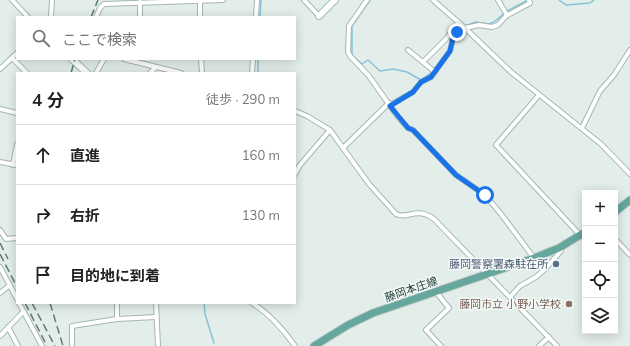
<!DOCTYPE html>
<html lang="ja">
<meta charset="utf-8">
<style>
body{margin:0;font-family:Mulish,"Noto Sans JP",sans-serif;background:#f6f6f6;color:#222}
.controls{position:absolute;right:12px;bottom:12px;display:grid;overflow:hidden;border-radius:0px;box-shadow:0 2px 10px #0003}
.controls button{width:36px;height:36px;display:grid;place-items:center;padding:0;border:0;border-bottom:1px solid #e0e0e0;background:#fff;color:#222;font:20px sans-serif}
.stop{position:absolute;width:12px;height:12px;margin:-9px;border:3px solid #1a73e8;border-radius:50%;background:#fff}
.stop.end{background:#1a73e8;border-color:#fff;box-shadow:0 1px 4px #0008}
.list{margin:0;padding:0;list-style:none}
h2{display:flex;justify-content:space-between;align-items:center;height:52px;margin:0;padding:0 16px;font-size:17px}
h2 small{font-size:13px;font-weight:400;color:#767676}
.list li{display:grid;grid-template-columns:26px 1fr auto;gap:12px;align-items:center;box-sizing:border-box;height:60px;padding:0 16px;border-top:1px solid #e0e0e0}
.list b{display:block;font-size:15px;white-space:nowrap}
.list em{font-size:13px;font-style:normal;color:#767676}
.icon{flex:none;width:22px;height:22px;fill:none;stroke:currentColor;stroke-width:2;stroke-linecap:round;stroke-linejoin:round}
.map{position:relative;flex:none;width:630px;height:346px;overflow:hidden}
.search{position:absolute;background:#fff;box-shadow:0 2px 10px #0003;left:16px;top:16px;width:280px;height:44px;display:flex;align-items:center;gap:10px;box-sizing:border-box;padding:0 14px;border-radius:0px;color:#767676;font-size:15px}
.panel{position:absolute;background:#fff;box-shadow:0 2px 10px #0003;left:16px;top:72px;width:280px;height:232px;border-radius:0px}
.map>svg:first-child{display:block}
</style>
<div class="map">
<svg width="630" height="346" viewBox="0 0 630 346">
<rect width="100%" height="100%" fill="#e3eeea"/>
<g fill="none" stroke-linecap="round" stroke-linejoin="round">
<g stroke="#88c2d7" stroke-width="1.5">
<path d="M370 0 352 26V55L362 64 368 60 380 71 393 69 407 72 421 80 432 72"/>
<path d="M559 0 566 5 590 3 594 0"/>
<path d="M260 17 261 0"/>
<path d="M457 30 459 28 476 22 489 24 494 22 507 11 528 0"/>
<path d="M258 73V59"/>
<path d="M204 303 205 314 214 343"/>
</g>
<g stroke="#a5b7b2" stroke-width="6">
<g id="street">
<path d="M12 0 28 17"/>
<path d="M304 0 319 16"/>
<path d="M367 0 349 26 348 52 350 56 369 76 398 117 408 128 413 130 456 175 485 195 501 214 534 258"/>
<path d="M433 0 465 28 511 72 601 144 630 174"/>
<path d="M498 0 507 15"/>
<path d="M200 1V17"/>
<path d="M51 17 52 0"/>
<path d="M96 17 100 8 104 4 223 0"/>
<path d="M140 17V2"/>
<path d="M256 17 257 0"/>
<path d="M465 28 479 25 492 27 498 25 506 16 530 3 529 0"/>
<path d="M408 50 435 72"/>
<path d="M12 58 27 73"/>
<path d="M124 59 181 73"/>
<path d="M201 59 202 73"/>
<path d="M423 62 446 39 458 23"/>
<path d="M0 69 17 53"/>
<path d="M96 73 104 59"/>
<path d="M150 73 156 67"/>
<path d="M252 73 253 59"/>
<path d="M539 95 496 145 580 235"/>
<path d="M390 105 413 92 421 82 431 77 450 51 453 38 457 32 463 27"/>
<path d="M0 109 17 113"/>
<path d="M295 111 307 116 330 130 369 184 396 214C408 220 415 206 434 219L557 346"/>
<path d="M582 128 600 91 614 75 630 50"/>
<path d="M343 148 389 103"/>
<path d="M0 162 17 165"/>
<path d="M13 165 17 144"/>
<path d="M295 174 300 165 330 130"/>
<path d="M0 230 6 239 17 238"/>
<path d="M615 239 630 255"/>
<path d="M0 267 17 299"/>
<path d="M436 292 449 308 426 330 441 346"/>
<path d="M0 293 10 285"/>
<path d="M510 297 520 286 536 277 545 269 561 251 560 247"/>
<path d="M19 303 42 346"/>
<path d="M117 303V319"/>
<path d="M156 303 158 346"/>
<path d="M252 303C270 314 283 329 295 346"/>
<path d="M8 327 18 346"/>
<path d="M0 336 23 312"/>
<path d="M72 346V326L117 319 156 317"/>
<path d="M539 346 549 337"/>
</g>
</g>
<g stroke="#a1bbb4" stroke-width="8">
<g id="secondary">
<path d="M319 16 335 0"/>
<path d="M72 59 87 73"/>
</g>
</g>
<g stroke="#c1cac8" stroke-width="9">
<g id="primary">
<path d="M615 212 630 200"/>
<path d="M314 346 348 325 373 313 534 258 559 248 585 232"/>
</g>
</g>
<use href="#street" stroke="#fff" stroke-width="4"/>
<use href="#secondary" stroke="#fff" stroke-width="6"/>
<use href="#primary" stroke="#65a79d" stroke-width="7"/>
<g stroke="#5c7c77" stroke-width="1.5" stroke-dasharray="8 4" stroke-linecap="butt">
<path d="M91 17 98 0"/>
<path d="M71 73 75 59"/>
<path d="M0 243 8 259"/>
<path d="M0 254 17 287"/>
<path d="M25 303 47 346"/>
<path d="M32 303 55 346"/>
<path d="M50 303 63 346"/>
</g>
</g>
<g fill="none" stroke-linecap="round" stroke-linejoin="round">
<path stroke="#1a73e8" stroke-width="5" d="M457 32 453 38 450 51 431 77 421 82 413 92 390 106 408 128 413 130 456 175 485 195"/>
</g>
<circle fill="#5c6f8a" stroke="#f4faf8" stroke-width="1.5" cx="556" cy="264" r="4"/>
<circle fill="#8d6e63" stroke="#f4faf8" stroke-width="1.5" cx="569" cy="304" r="4"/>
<g text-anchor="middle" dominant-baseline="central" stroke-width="3" stroke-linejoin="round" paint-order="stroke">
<g font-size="11" fill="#4e5e75" stroke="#f4faf8" text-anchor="end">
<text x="548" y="264">藤岡警察署森駐在所</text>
</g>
<g font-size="11" fill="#21413c" stroke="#f4faf8">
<text transform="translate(411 289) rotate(-19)">藤岡本庄線</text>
</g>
<g font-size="11" fill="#785e54" stroke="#f4faf8" text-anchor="end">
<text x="561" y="304">藤岡市立 小野小学校</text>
</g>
</g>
</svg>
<div class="controls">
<button>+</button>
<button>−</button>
<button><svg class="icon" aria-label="locate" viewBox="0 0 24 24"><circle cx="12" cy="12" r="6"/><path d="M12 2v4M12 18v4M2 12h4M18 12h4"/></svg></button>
<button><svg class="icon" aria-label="layers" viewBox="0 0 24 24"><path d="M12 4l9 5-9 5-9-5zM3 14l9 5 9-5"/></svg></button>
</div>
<div class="stop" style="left:485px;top:195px"></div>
<div class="stop end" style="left:457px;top:32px"></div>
<div class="search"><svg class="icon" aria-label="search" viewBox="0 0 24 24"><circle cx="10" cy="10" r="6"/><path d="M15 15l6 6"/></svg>ここで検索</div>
<section class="panel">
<h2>4 分<small>徒歩 · 290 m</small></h2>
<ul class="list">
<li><svg class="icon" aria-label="ahead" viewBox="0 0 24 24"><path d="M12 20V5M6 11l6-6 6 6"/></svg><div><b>直進</b></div><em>160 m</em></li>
<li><svg class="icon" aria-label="right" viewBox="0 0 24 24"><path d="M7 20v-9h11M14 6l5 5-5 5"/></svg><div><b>右折</b></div><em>130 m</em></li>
<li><svg class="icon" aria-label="arrive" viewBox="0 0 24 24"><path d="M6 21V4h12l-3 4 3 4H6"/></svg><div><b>目的地に到着</b></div></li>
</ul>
</section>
</div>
